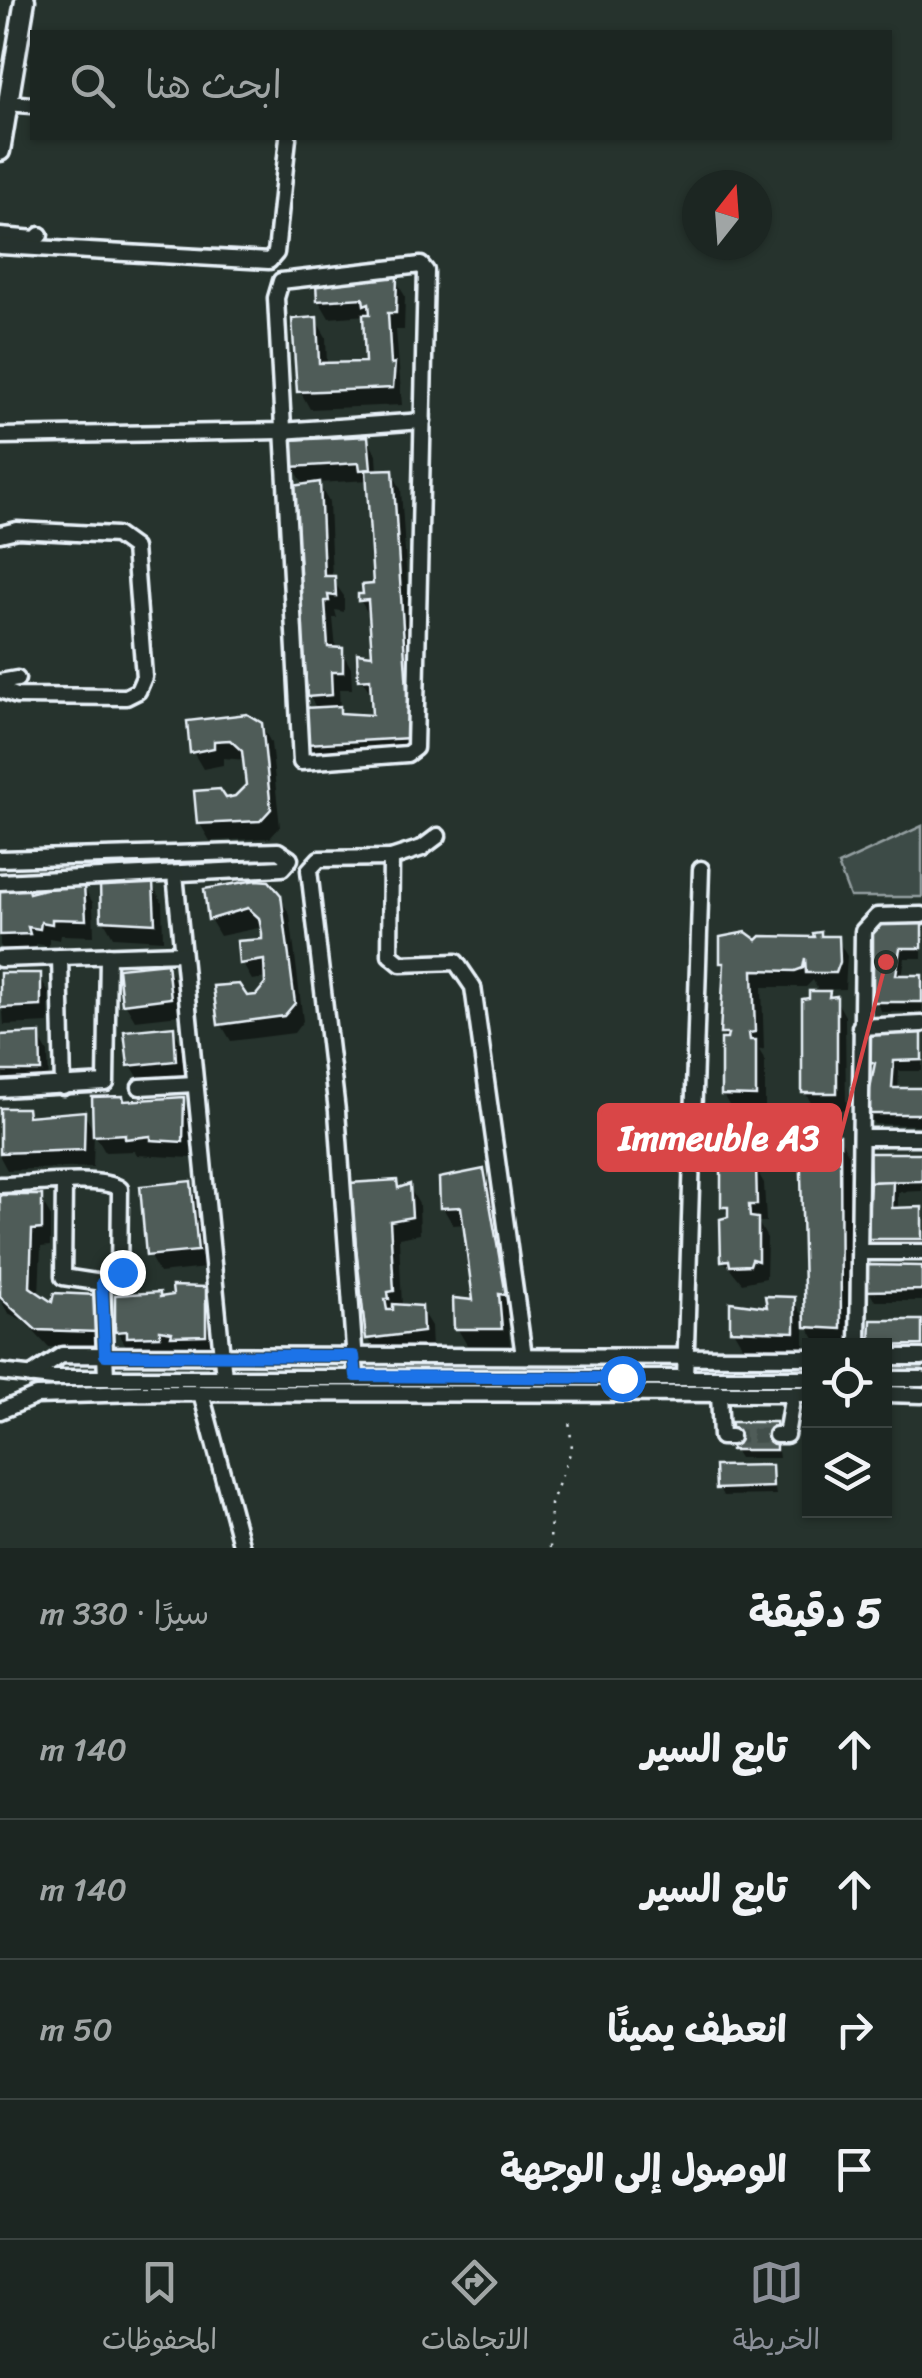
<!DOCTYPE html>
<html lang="ar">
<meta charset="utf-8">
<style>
body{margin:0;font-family:Sriracha,"Playpen Sans Arabic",sans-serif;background:#29322f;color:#f1f3f6;direction:rtl}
.controls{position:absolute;right:30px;bottom:30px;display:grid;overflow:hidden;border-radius:0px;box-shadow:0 2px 8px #0004}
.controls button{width:90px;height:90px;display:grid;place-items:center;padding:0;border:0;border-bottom:2px solid #3a4340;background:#1c2622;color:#f1f3f6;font:50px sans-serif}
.compass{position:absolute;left:682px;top:170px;width:90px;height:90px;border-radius:50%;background:#1c2622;box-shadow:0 2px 8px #0004;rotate:17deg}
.stop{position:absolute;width:30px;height:30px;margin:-22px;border:8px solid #1a73e8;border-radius:50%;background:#fff}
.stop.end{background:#1a73e8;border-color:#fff;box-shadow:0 2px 10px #0008}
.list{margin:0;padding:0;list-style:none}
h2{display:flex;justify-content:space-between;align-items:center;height:130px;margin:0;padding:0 40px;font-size:42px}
h2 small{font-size:32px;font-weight:400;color:#a0a5a5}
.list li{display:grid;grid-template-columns:65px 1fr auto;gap:30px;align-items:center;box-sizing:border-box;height:140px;padding:0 40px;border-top:2px solid #3a4340}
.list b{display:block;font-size:38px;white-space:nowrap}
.list em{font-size:32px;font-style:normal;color:#a0a5a5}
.icon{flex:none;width:55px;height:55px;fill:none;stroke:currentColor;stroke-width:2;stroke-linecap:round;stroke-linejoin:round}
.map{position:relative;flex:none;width:922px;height:1548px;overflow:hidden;direction:ltr}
.search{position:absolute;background:#1c2622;box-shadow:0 2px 8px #0004;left:30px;right:30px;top:30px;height:110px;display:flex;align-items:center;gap:25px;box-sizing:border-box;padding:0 35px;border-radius:0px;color:#a0a5a5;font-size:38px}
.sheet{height:690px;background:#1c2622}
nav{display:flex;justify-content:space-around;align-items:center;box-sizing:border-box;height:140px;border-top:2px solid #3a4340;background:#1c2622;font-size:28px;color:#a0a5a5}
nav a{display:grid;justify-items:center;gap:5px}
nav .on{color:#8c9099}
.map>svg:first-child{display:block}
</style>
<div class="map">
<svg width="922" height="1548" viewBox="0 0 922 1548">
<rect width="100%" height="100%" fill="#26332d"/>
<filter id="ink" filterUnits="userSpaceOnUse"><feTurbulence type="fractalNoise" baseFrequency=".01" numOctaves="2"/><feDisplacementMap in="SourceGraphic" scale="20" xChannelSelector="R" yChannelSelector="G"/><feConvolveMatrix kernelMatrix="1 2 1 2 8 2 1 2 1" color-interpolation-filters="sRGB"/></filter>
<g filter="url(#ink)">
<path fill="#3e4b47" stroke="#939ea0" stroke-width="2.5" d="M922 826V897H850L838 865Z"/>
<g fill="#0007" fill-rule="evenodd">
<path d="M395 279 405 296 404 330H396L402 405 310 409 300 391 316 320 326 337 327 366 367 365 366 315 329 318 319 301Z"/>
<path d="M367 438 377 456 378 472 391 471 401 489 418 755 319 761 309 743 317 710 310 696 305 487 293 466ZM369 480 376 586 360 600 370 617 374 657 361 679 373 696 375 718 340 712 339 689H352L351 668 341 650H336L333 618H337L335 610 344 612V596L332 579 329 502 318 483Z"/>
<path d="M189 723 261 724 271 743 280 827 270 838 210 841 200 824 249 785 246 760 223 758V765L203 769 193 752Z"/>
<path d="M152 884 162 902 163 940 113 937 103 919Z"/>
<path d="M83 886 93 903 94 936 61 935 60 940 49 938V946L36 944 37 951 4 952 0 945V888L30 896Z"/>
<path d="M207 891 279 896 290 915 303 1021 294 1033 231 1041 221 1024 268 985 267 978 252 980 242 963 265 941 263 927 220 936 210 919Z"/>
<path d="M876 923H922V958H905L902 978H922V1012H882L875 1001Z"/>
<path d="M837 939 847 956 845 989 818 990 813 980 806 987H762L764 1049 759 1050 765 1060V1113L733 1112 723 1095 727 1042 722 1034 727 969 723 962 757 943Z"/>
<path d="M166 965 176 983 180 1015 135 1020 125 1003Z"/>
<path d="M0 975H39L49 993V1023L4 1025Z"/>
<path d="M835 998 845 1016 846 1110H815L805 1092 811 1000Z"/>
<path d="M173 1028 182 1046 185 1078 141 1082 131 1065Z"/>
<path d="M922 1034V1071H899L898 1090H922V1125L874 1124 868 1113 876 1070 871 1061Z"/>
<path d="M38 1036 48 1053 49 1088H4L0 1038Z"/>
<path d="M95 1100H182L192 1117 191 1158 137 1155 135 1151 105 1152 94 1133 93 1167 7 1170 0 1157V1110H26L31 1118 84 1114 95 1133Z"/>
<path d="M752 1126 762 1143V1160H754V1166L764 1183 766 1222H758L767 1238 766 1278 742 1283 724 1261 731 1219 723 1206V1172L716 1160Z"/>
<path d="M839 1137 849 1155 850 1346 818 1344 804 1320V1349L743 1347 733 1330 794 1300 807 1323Z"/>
<path d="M871 1156H922V1191L898 1192V1210H922V1249L876 1250 869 1239Z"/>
<path d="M482 1172 492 1189 514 1311 507 1310 510 1346 467 1345 457 1328 476 1303 466 1224 453 1225 443 1208Z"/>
<path d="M395 1182 400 1190 409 1187 419 1204 420 1234 399 1238 402 1307 420 1308 431 1326 432 1349 378 1355 368 1338Z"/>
<path d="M189 1184 199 1201 206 1268 159 1273 149 1255Z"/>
<path d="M0 1198H40L50 1215V1246L41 1247 39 1296 53 1306 97 1298 106 1349 48 1347 24 1321 8 1313 0 1299ZM3 1297 22 1311 3 1302Z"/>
<path d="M922 1268V1301H875L868 1290Z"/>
<path d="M204 1289 214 1307V1351L140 1353 137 1348 128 1349 118 1332 159 1294 162 1299Z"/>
<path d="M922 1323V1356H884V1346Z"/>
<path d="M774 1424 779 1458H739L734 1450Z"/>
<path d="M771 1467 776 1495 723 1496 719 1488Z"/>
</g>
<g fill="#505c59" stroke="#e8f1f8" stroke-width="2.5">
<path d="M397 276 396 313H388L391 364 395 363 393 388 297 392 292 319 317 317 319 363 365 362 363 314H370L369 303 364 305 363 298 317 301 316 283Z"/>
<path d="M368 436 371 469 360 470 359 463 291 467 289 440Z"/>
<path d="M393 469 410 738 307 744 304 708 340 706V713L372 715 370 679 358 680 357 653 372 655 368 600 358 601V594H363L362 585 373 584 366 470Z"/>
<path d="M320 482 324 576H335L336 596 328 595 329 601H325L328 647 343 648V672H331L332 695 307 697 292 486Z"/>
<path d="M247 714 262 723 271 809 260 821 197 824 194 791 220 789 226 798 235 796 246 785 242 751 230 740 214 741V748L190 753 187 721Z"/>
<path d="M256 880 269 881 281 895 295 1003 284 1016 218 1025 213 986 239 984 247 996 256 995 265 984 264 960 239 964 237 941 262 939V933L259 918 248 908 208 920 204 889Z"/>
<path d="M55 882 84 884 86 920 52 919V924L41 922 40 929 28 927 30 934 0 935V886H27L29 893 53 887Z"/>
<path d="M153 882 155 923 101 920 100 884Z"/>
<path d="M873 921H922V948H900L896 975H922V1002H873Z"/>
<path d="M746 932 757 940 761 936 814 937 813 933 821 932V936H839L840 962 836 973H806L805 958 803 968 795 971 753 970 755 1032 749 1033 750 1040H756V1096L721 1095V1039H727L728 1034H720L724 963H720V937Z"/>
<path d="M167 963 171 998 122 1004 118 968Z"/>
<path d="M0 973H41V1006L0 1008Z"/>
<path d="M809 991H830L829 997 837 996V1093H802V999L809 998Z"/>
<path d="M174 1026 176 1061 128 1066 124 1031Z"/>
<path d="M869 1032H922V1060L894 1061 892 1088H922V1114H865L875 1063 868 1061Z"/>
<path d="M40 1033 41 1071H0V1035Z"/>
<path d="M123 1096 124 1101 184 1097 183 1142 151 1140V1136L125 1139V1134L93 1136 92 1097Z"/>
<path d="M0 1108H27L28 1116 85 1111 84 1150 0 1153Z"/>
<path d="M813 1134 840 1135 841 1329 805 1327 800 1137Z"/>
<path d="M869 1153H922V1181L870 1182Z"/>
<path d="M721 1160 756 1163 757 1205H749L750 1217 758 1218V1261L752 1259 750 1265 730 1266 729 1260 721 1261 720 1219 728 1217V1207H721Z"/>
<path d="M484 1169 506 1295 499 1294 502 1329H454L453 1298 473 1300 461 1207 440 1208 439 1178Z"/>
<path d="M397 1180 398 1188 410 1184 412 1217 390 1221 394 1291 388 1292 389 1299H385L387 1310H393V1304L422 1306 423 1332 366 1339 349 1183Z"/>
<path d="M191 1181 198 1251 146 1256 140 1186Z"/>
<path d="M893 1181 892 1208 922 1207V1239H867L870 1182Z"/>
<path d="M0 1195H42V1229L32 1230 30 1287 52 1302 54 1293 98 1295V1332L36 1330 0 1297Z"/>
<path d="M867 1265 922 1266V1290L866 1291Z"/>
<path d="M172 1286 206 1287V1335L171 1336 172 1332 160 1330V1336L127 1337V1331L115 1332V1295L160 1292V1297L173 1295Z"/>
<path d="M765 1296 795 1297V1332L730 1330V1302L767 1307Z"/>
<path d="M871 1320H922V1345L870 1346Z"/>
<rect x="731" y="1422" width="45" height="28"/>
<path d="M772 1465 773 1487 716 1489 715 1466Z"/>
</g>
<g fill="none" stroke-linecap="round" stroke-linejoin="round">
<path stroke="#43504b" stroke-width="14" stroke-dasharray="14 7" stroke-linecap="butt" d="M731 1437 776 1435"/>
<g stroke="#e8f1f8" stroke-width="21">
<g id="minor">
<path d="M7 103 32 105"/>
<path d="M0 236 36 239 40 235"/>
<path d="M0 246 269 261 276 253 288 138"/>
<path d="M421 265 426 271 415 748 407 754 301 762 276 298 281 281Z"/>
<path d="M0 436 281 431 423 421"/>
<path d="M0 534 17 530 116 535 134 548 144 677 138 691 126 697 17 696 0 690"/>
<path d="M0 682 17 679"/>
<path d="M438 836 422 848 391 858 390 955 401 964 456 962 473 987 524 1356"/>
<path d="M0 859 278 851 290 859 282 868 0 882"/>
<path d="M175 874 224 1377"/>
<path d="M60 957 63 1087"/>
<path d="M0 959 182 953"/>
<path d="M860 1027 922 1024"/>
<path d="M140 1087 195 1084"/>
<path d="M0 1089 106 1083 108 955"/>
<path d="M861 1137H922"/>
<path d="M0 1185C27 1185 101 1175 120 1189L119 1280 102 1283 63 1277 64 1184"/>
<path d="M860 1252H922"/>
<path d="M102 1283 106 1377"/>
<path d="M858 1346 863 931 877 916 922 915"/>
<path d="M884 1357H922"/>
<path d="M0 1372 53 1378H810"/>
<path d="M30 1376 62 1355 810 1357"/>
<path d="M356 1376 337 1111 309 870 319 859 391 858"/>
<path d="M685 1378 701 869"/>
<path d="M884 1379H922"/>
<path d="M201 1393 242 1548"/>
<path d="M719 1393 721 1437H731"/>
<path d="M884 1394 922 1395"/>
<path d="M0 1411 36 1396 139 1393 810 1394"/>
<path d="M776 1435H786L793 1394"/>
</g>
</g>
<g stroke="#e8f1f8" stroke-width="25">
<path id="major" d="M0 151 25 0"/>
</g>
<path stroke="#e8f1f8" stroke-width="2.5" stroke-dasharray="2.5 8" stroke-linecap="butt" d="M550 1548 551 1504 572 1448 569 1420"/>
<use href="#minor" stroke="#26332d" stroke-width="14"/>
<use href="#major" stroke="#26332d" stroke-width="18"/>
</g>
</g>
<g fill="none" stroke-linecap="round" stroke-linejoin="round" filter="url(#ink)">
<path stroke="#1a73e8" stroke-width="12" d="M122 1272 119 1280 102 1283 105 1355 354 1356 356 1376 622 1378"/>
</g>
<path fill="none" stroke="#d94647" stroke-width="4" d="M886 962L840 1138"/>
<circle fill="#d94647" stroke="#26332d" stroke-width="4" cx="886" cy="962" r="10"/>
<rect fill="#d94647" stroke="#d94647" stroke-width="4" x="599" y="1105" width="241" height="65" rx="10"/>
<g font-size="35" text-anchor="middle" font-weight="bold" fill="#fff">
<text x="719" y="1150">Immeuble A3</text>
</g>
</svg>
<div class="controls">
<button><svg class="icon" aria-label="locate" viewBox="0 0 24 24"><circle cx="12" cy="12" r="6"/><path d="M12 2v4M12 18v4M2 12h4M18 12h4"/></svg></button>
<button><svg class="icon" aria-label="layers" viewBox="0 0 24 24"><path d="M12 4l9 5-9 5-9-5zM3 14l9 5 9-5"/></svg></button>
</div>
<svg class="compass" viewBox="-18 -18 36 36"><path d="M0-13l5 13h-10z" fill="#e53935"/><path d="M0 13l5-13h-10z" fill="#a0a5a5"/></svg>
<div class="stop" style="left:622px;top:1378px"></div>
<div class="stop end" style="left:122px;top:1272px"></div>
<div class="search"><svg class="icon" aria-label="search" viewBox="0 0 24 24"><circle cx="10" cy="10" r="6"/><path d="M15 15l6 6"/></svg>ابحث هنا</div>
</div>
<section class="sheet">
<h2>5 دقيقة<small>سيرًا · 330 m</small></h2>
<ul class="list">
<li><svg class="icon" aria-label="ahead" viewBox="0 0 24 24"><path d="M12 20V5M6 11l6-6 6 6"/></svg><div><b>تابع السير</b></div><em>140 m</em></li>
<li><svg class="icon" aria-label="ahead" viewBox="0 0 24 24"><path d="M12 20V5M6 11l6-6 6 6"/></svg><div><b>تابع السير</b></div><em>140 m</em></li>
<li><svg class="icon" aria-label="right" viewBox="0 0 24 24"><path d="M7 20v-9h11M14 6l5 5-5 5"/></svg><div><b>انعطف يمينًا</b></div><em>50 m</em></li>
<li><svg class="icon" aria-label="arrive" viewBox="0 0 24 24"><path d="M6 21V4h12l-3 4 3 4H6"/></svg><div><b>الوصول إلى الوجهة</b></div></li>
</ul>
</section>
<nav>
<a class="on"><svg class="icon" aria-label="map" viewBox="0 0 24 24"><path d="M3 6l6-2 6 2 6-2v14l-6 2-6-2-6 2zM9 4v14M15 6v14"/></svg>الخريطة</a>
<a><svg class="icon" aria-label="directions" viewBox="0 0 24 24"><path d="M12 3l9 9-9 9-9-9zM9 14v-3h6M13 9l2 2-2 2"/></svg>الاتجاهات</a>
<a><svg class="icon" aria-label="saved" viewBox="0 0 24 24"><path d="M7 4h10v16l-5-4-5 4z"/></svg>المحفوظات</a>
</nav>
